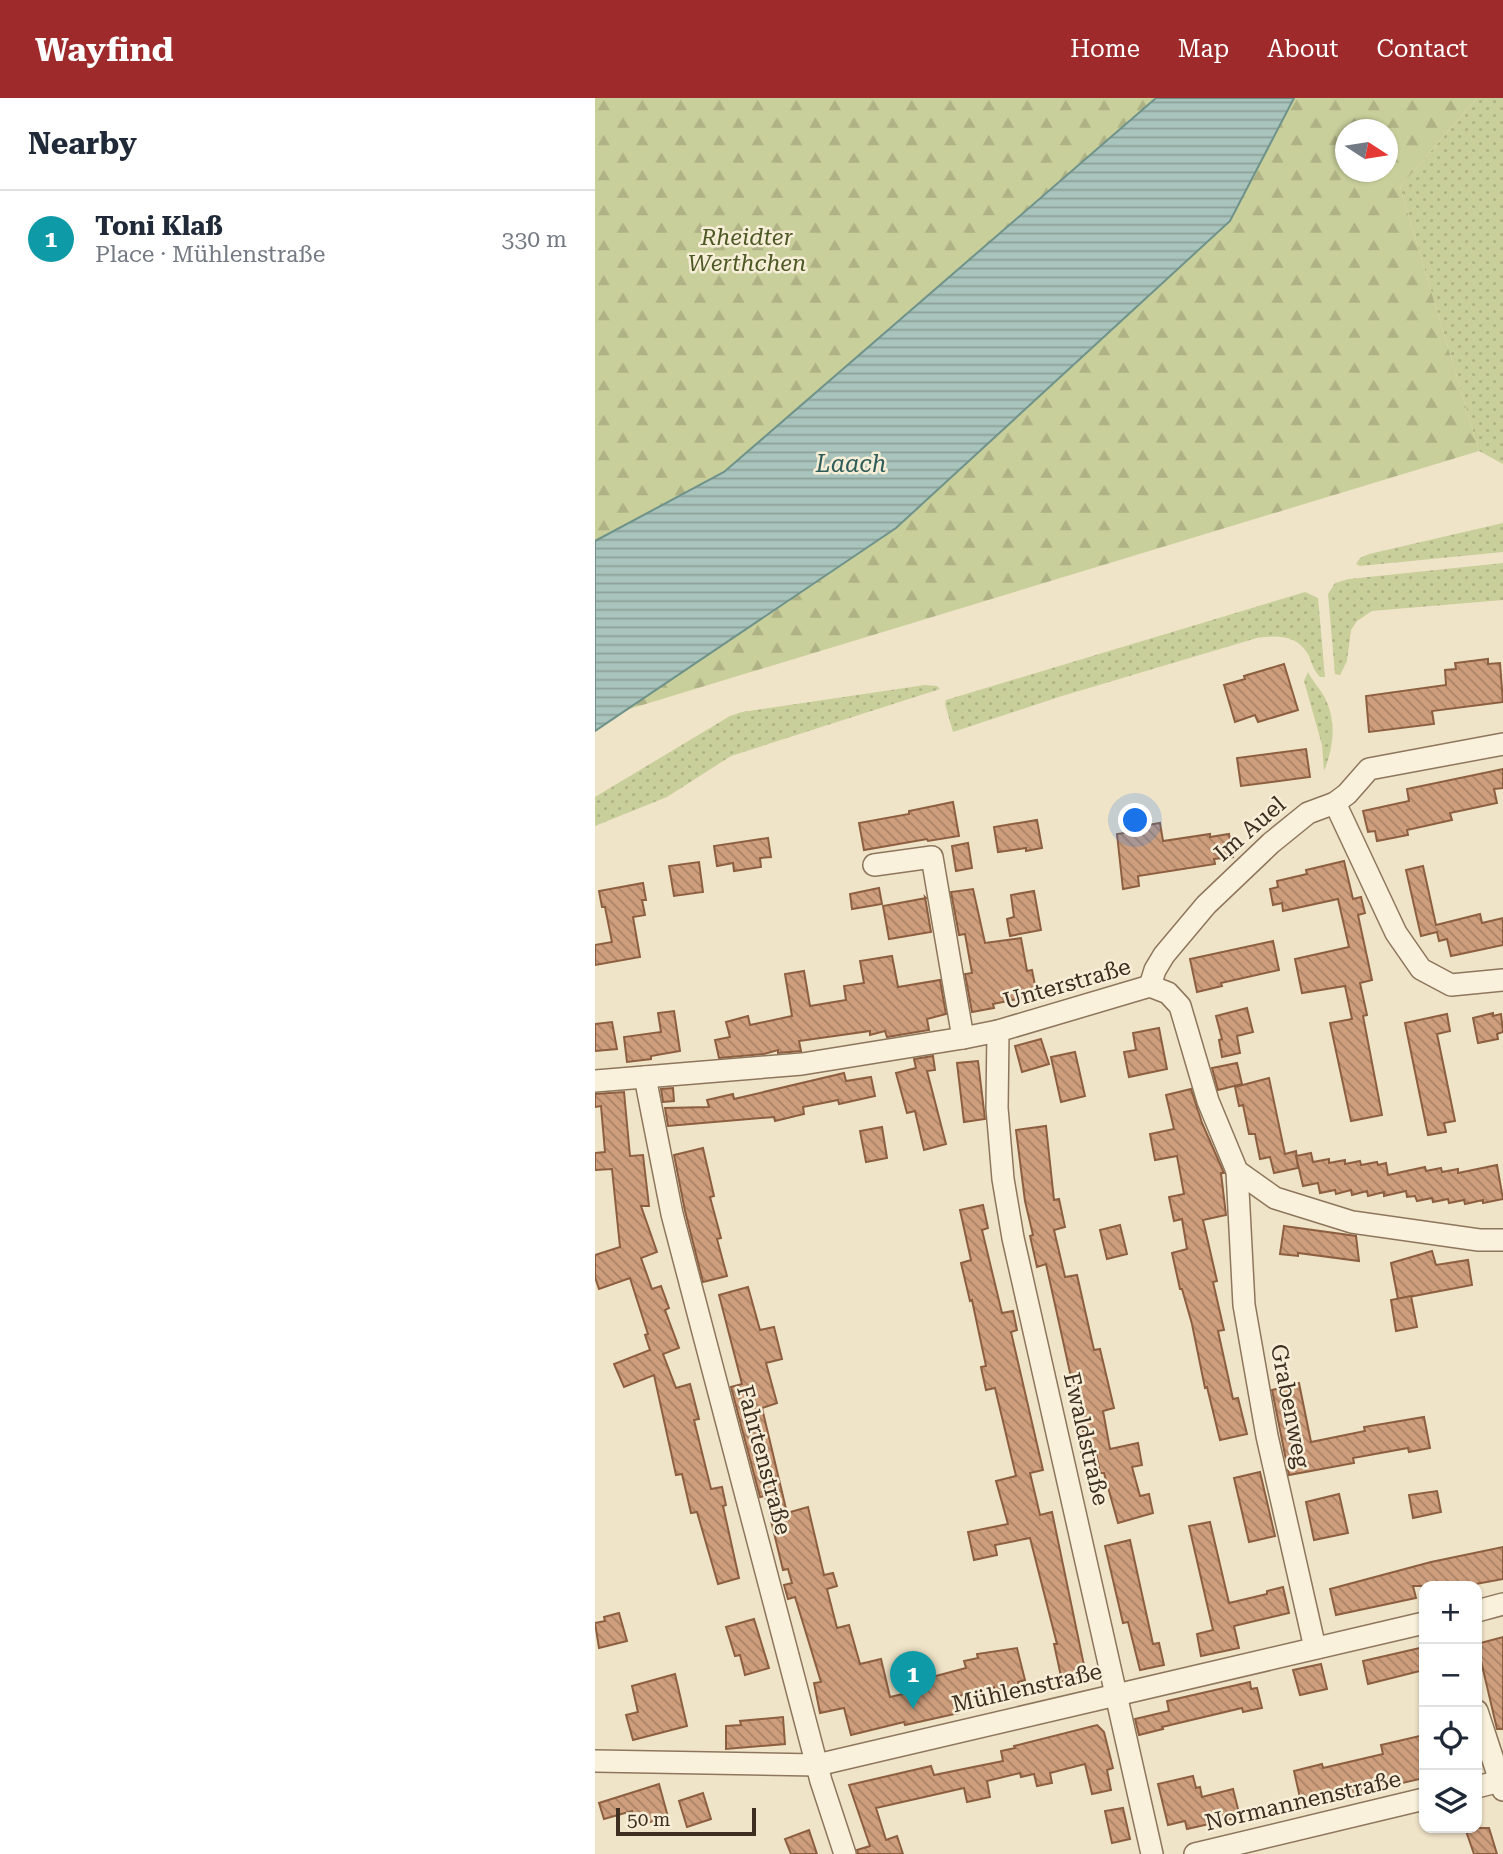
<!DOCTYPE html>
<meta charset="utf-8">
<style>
body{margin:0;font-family:"Roboto Serif",serif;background:#f2f2f3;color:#1f2937}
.controls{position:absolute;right:21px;bottom:21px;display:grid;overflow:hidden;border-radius:14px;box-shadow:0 2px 5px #0004}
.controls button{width:63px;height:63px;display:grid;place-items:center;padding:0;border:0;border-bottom:2px solid #e0e1e3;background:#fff;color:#1f2937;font:35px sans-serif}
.compass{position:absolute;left:740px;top:21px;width:63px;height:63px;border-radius:50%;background:#fff;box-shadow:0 2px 5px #0004;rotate:102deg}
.scale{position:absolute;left:21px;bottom:18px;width:140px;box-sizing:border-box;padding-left:7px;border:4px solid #3d2e20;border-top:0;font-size:19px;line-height:24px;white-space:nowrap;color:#3d2e20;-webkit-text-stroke:5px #f7eed8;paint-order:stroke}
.you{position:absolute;left:541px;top:723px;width:24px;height:24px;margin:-18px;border:5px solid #fff;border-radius:50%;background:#1a73e8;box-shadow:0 0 0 10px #1a73e833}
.badge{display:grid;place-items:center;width:46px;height:46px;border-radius:50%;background:#9e2a2b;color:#fff;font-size:23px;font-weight:700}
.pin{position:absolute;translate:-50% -58px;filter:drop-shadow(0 2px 4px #0008)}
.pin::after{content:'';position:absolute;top:37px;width:24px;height:21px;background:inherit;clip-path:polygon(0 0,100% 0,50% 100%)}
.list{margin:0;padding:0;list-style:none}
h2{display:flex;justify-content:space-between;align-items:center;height:91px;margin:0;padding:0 28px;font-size:30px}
h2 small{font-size:23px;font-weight:400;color:#747a83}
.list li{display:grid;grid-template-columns:46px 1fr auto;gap:21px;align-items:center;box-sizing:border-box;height:98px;padding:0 28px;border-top:2px solid #e0e1e3}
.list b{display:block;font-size:26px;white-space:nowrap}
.list p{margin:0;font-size:23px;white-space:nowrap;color:#747a83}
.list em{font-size:23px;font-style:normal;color:#747a83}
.icon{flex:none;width:38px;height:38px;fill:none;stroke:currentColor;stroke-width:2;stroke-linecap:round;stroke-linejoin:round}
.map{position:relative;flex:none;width:908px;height:1756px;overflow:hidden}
header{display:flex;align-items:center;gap:42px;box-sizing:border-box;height:98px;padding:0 35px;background:#9e2a2b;color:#fff}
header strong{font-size:33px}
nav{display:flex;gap:38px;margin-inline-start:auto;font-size:24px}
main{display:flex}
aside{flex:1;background:#fff}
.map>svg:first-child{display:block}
</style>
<header>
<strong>Wayfind</strong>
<nav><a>Home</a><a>Map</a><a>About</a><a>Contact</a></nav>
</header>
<main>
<aside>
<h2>Nearby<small></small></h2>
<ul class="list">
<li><span class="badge" style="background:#0f9aa8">1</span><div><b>Toni Klaß</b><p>Place · Mühlenstraße</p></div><em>330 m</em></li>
</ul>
</aside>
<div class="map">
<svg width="908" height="1756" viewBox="0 0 908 1756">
<defs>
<pattern id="grass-dots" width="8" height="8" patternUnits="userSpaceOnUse" patternTransform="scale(1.75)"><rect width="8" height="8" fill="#c9cf9b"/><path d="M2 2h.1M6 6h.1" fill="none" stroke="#aeb285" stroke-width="1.8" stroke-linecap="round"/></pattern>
<pattern id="forest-firs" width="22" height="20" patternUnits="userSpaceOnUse" patternTransform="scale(1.75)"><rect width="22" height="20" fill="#c9cf9b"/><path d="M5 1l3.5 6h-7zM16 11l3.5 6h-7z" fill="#aeb285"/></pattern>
<pattern id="water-rules" width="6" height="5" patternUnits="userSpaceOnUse" patternTransform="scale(1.75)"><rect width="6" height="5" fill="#a9c4bc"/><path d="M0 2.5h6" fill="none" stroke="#8ba098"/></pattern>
<pattern id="building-back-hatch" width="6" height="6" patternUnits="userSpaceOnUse" patternTransform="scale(1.75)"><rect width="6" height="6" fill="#cf9f7d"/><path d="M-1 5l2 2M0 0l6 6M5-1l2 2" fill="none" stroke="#a98266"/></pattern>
</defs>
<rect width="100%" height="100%" fill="#f0e4c8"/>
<g fill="url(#grass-dots)">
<path d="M882 0H908V366L884 353 805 89Z"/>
<path d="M908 425V454L765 468 761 466 765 460 774 456Z"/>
<path d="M908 465V502L777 513 762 523 756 532 752 563 745 577 740 576 733 496 740 485 754 481Z"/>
<path d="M710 494 723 500 730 579H725C719 573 717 566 714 558 703 537 683 537 662 540L467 598 358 634 350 606 351 602Z"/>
<path d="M713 574C718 584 727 593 731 602 742 626 738 651 729 673L727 647 709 583Z"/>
<path d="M330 587 342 588 345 591 136 658 72 699 0 728V699L135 618 147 614Z"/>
</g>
<g fill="url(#forest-firs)" fill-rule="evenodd">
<path d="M0 0H561L129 374 0 443Z"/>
<path d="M699 0H882L805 89 884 353 31 612 301 430 635 123ZM750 32H792V74H750Z"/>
</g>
<path fill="url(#water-rules)" stroke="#6f938a" stroke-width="2" d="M561 0H699L635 123 301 430 0 633V443L129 374Z"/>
<g fill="url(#building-back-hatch)" stroke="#8d5f41" stroke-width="2">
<path d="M893 561V566L905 565 908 604 837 613 839 626 774 634 771 598 851 587 850 572 861 571 860 565Z"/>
<path d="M689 566 703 612 663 624 660 617 640 624 629 587 650 581 649 578Z"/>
<path d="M711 651 715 679 646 688 642 660Z"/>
<path d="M908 671V690L899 691 902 705 855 715 857 722 812 732 813 737 782 743 780 733 773 734 768 713 814 703 812 691Z"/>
<path d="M358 704 364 738 333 743 332 741 269 752 264 725 314 716V713Z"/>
<path d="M442 722 447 750 431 753V750L403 754 399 729Z"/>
<path d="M565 725 568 743 615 736V739L634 736 638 759 619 761 620 766 543 778 544 788 528 791 522 736 542 733 541 729Z"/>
<path d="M173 740 176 759 165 760 166 769 139 773 138 765 122 768 119 748Z"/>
<path d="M373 745 377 770 361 773 357 748Z"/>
<path d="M749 763 758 801 766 799 770 815 763 817 777 882 765 885 772 917 768 918 787 1017 756 1023 735 925 757 921 750 888 707 895 700 861 754 849 743 801 688 813 687 805 678 807 675 791 683 789 682 783 712 776 711 772Z"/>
<path d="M104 764 108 794 79 798 74 768Z"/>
<path d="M828 768 841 827 885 816 887 825 908 820V847L856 858 852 841 844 843 842 834 826 838 811 772Z"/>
<path d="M48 785 51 802H47L50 817 38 819 45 859 0 867V847L17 844 10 809H7L4 793Z"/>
<path d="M284 790 287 806 257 811 255 796Z"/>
<path d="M378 791 390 845 426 840 432 873 437 872 442 897 398 906 399 910 377 914 370 876 377 875 370 836 364 837 356 794Z"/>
<path d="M439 793 446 832 415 838 412 821 419 819 416 797Z"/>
<path d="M330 799 336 834 294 841 288 808 331 800Z"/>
<path d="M678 843 684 872 626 885 627 888 602 894 595 861Z"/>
<path d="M297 858 303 889 345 882 351 916 332 921 334 932 292 939 290 933 275 937V933L204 943 206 953 183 955V952L169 956 124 960 120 942 135 939 131 924 153 918 155 927 197 918 190 876 209 873 215 908 251 902 249 888 269 885 265 863Z"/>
<path d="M652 910 658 934 642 938 645 955 627 959 624 942 627 941 621 918Z"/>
<path d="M79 913 85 953 56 958V961L32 964 29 939 66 934 63 915Z"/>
<path d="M898 915V918L906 916 908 934 902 936 903 941 883 945 878 920Z"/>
<path d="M852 916 855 933 842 936 860 1023 849 1025 851 1034 833 1037 810 925Z"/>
<path d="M17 924 22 951 0 953V926Z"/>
<path d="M564 930 572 971 534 979 529 954 541 952 538 935Z"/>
<path d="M446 941 454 966 427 974 420 948Z"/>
<path d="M480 954 490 998 466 1004 456 959Z"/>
<path d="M338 958 340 972 332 973 351 1046 329 1052 320 1013 312 1015 301 975 321 970 319 961Z"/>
<path d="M383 963 390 1021 369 1024 362 965Z"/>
<path d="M642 965 647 986 623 992 617 970Z"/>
<path d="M249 975 251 983 276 979 280 998 244 1006 243 1002 208 1009 209 1016 180 1023 179 1019 73 1028 70 1010 114 1009 112 1002 138 996 139 1001Z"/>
<path d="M674 980 690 1056 701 1053 703 1070 679 1075 675 1059 665 1061 660 1036H654L648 1007 644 1008 640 989Z"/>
<path d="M78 990 79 1003 68 1004 66 991Z"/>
<path d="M596 991 607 1025 629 1075H626L631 1117 608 1122 622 1183 618 1184 629 1232 623 1233 638 1301 643 1300 652 1336 625 1342 612 1289 610 1290 597 1226 587 1191H585L577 1155 592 1151 587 1121 579 1123 574 1099 589 1096 582 1058 560 1062 555 1036 579 1031 571 997Z"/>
<path d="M29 994 35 1058 48 1057 54 1108H46L62 1154 46 1160 57 1191 66 1188 74 1210 70 1212 84 1250 68 1256 81 1290 95 1286 104 1321 99 1322 116 1391 127 1389 131 1407 128 1408 144 1480 123 1486 102 1414 96 1415 87 1376 81 1377 59 1277 29 1289 19 1266 55 1252 50 1237 53 1236 35 1180 4 1191 0 1179V1157L25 1149 17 1071 0 1072V1055L10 1054 6 1008 0 1009V996Z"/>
<path d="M451 1028 459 1102 464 1101 470 1129 459 1132 470 1179 482 1177 499 1252 505 1251 519 1310 508 1313 515 1351 543 1345 547 1367 537 1369 545 1398 554 1396 558 1415 523 1425 509 1375H505L501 1354 487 1357 484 1339 489 1338 451 1166 442 1169 435 1138 438 1137 430 1103 421 1032Z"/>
<path d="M287 1029 292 1060 271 1064 265 1033Z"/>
<path d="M108 1050 119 1098 115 1099 126 1140 122 1141 132 1178 108 1184 90 1113 79 1057Z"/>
<path d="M716 1055 718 1064 734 1061V1065L750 1062V1066L765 1063 766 1067 782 1064 783 1067 791 1065 793 1077 830 1069 831 1073 846 1070 847 1074 863 1071V1075L902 1067 908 1101 888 1105V1102L870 1106 869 1102 854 1105 853 1101 838 1104 837 1100 822 1103 820 1098 812 1099 811 1093 789 1098V1094L773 1098 772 1093 757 1097 756 1092 741 1096 740 1092 725 1095 723 1085 708 1088 701 1058Z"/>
<path d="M388 1107 393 1130 387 1132 407 1215 418 1213 422 1232 416 1234 448 1372 435 1375 445 1417 457 1414 491 1577 467 1583 459 1546H462L435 1440 400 1447 402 1457 379 1462 373 1434 413 1426 401 1383 421 1378 400 1290 391 1292 386 1269 391 1268 377 1202 375 1203 366 1165 376 1162 365 1112Z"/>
<path d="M525 1127 532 1156 512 1161 505 1132Z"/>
<path d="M689 1128 761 1138 764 1163 703 1155V1158L685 1156Z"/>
<path d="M837 1153 841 1167 873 1162 877 1187 803 1201 796 1165Z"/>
<path d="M153 1189 165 1232 179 1229 187 1261 171 1265 182 1305 167 1310 192 1415 213 1409 229 1477 238 1475 242 1488 232 1491 242 1530 254 1527 265 1566 286 1561 295 1599 325 1592 322 1583 371 1570 369 1563 383 1560 382 1556 422 1550 430 1582 423 1584 426 1598 403 1603 399 1589 360 1599 364 1615 310 1627 309 1624 256 1637 249 1610 225 1615 219 1585 226 1584 200 1499 193 1501 189 1487 197 1485 193 1471 188 1472 170 1398 165 1399 136 1289 147 1286 124 1197Z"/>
<path d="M816 1198 822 1229 801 1233 796 1202Z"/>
<path d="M704 1285 716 1344 770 1333 769 1329 829 1319 835 1350 814 1354 813 1350 758 1360 759 1365 694 1377 677 1292Z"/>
<path d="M665 1374 680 1438 654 1444 639 1380Z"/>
<path d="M842 1393 846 1414 818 1420 814 1397Z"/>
<path d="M744 1396 753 1435 719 1442 711 1404Z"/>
<path d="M615 1424 634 1505 672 1496V1493L688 1489 694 1515 639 1528 644 1550 606 1558 602 1536 618 1532 594 1428Z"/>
<path d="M535 1442 558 1546 564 1545 569 1567 545 1572 533 1524 528 1525 510 1448Z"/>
<path d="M908 1449V1481L870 1488H818L821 1500 741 1517 735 1491 836 1464Z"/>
<path d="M24 1515 32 1543 4 1550 0 1525 10 1523 9 1519Z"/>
<path d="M159 1521 174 1570 150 1577 145 1557 140 1558 131 1529Z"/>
<path d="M908 1539V1631H902L882 1546Z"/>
<path d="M829 1549V1572L773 1586 768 1563Z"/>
<path d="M726 1566 732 1591 705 1597 698 1572Z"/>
<path d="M80 1576 92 1628 38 1642 31 1617 43 1614 37 1588Z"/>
<path d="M655 1584 656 1591 662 1590 667 1610 648 1614 647 1610 567 1629 568 1631 544 1637 540 1621 574 1613 572 1603Z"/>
<path d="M188 1619 190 1646 131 1651V1628L146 1627 145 1623Z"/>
<path d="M502 1627 509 1634 518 1670 512 1672 516 1692 497 1696 490 1666 455 1675 457 1685 442 1688 439 1676 426 1679 425 1675 392 1683 395 1699 372 1704 369 1690 281 1710 291 1742 302 1738 308 1756H263L262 1752 275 1748 254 1687 336 1668 339 1677 408 1663 406 1653 420 1650 419 1648Z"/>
<path d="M829 1637V1680L725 1704 724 1700 706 1704 699 1673 727 1666 728 1670 788 1656 786 1647Z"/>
<path d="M598 1678 601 1690 605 1689 607 1699 638 1691 645 1719 592 1731 590 1723 573 1727 563 1686Z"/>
<path d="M64 1686 73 1719 41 1728 37 1713 9 1721 4 1705Z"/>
<path d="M108 1695 116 1721 92 1729 84 1703Z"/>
<path d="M528 1710 535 1741 517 1745 510 1713Z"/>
<path d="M870 1730H894L902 1756H879Z"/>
<path d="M214 1732 222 1756H196L190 1741Z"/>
</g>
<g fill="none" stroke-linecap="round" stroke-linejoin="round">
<g stroke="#8d765c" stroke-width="24">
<g id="minor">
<path d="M740 705 801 835 826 871 856 887 908 882"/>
<path d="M279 767 337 759 368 940"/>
<path d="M555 888 560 872 569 857 611 807 676 745 713 715 740 705 752 696 774 671 908 646"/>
<path d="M403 933 402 1010 408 1081 418 1140 557 1756"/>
<path d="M50 979 77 1116 226 1683 250 1756"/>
<path d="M0 983 207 966 368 940 403 933 555 888 573 895 585 908 613 1003 642 1073 680 1100 757 1124 884 1142H908"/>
<path d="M642 1073 649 1207 672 1338 720 1550"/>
<path d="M882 1513 908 1506"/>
<path d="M882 1613 908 1692"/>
<path d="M0 1663 222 1667 829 1525"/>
<path d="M882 1689 905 1683"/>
<path d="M600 1756 829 1701"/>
</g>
</g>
<use href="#minor" stroke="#faf1dc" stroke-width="21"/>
</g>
<g text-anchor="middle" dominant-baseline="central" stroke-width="5" stroke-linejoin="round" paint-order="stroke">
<g font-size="23" font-style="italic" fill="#4d5a26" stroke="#f7eed8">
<text x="152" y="139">Rheidter<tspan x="152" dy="26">Werthchen</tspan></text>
</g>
<g font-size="23" fill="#3d2e20" stroke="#f7eed8">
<text transform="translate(655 731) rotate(-41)">Im Auel</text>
<text transform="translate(472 886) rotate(-16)">Unterstraße</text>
<text transform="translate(695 1308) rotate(79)">Grabenweg</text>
<text transform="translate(491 1341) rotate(77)">Ewaldstraße</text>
<text transform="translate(169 1362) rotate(75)">Fahrtenstraße</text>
<text transform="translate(432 1590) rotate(-13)">Mühlenstraße</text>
<text transform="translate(708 1703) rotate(-13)">Normannenstraße</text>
</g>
<g font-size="24" font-style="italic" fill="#2f5d5a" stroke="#f7eed8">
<text x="256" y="366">Laach</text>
</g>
</g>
</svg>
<div class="controls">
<button>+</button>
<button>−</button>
<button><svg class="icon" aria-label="locate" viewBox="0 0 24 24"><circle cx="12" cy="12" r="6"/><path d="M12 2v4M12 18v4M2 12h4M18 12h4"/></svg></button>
<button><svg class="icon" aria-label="layers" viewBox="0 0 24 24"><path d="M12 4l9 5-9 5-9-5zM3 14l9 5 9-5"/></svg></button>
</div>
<svg class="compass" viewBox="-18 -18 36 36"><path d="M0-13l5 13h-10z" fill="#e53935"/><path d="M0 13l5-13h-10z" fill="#747a83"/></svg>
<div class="scale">50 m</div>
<div class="you"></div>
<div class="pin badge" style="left:318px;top:1611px;background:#0f9aa8">1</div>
</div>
</main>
